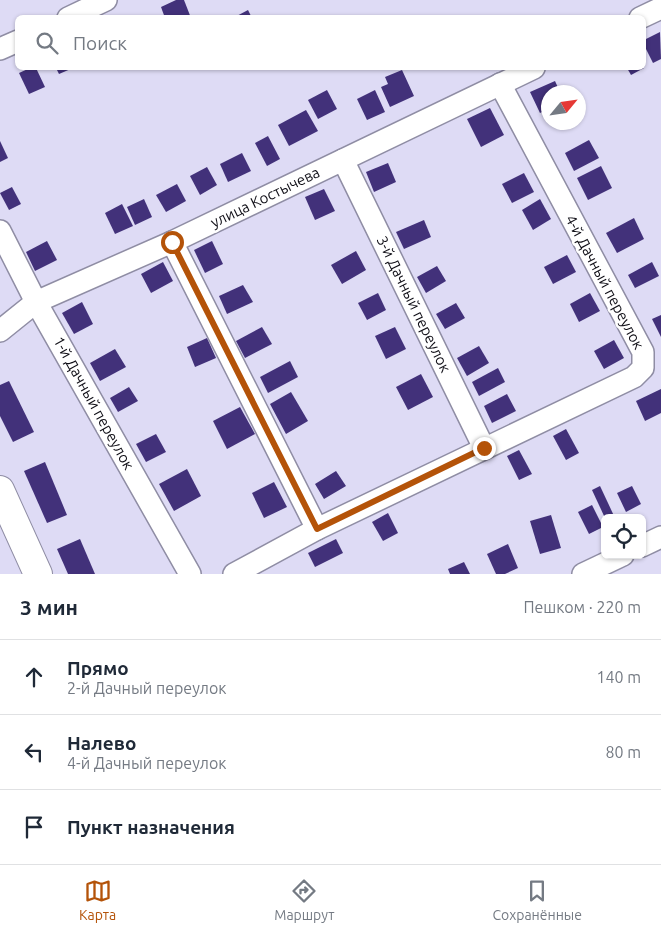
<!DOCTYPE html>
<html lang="ru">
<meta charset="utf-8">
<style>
body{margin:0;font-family:Ubuntu,sans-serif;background:#f2f2f3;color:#1f2937}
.controls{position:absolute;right:15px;bottom:15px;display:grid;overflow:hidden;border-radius:8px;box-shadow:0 1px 4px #0004}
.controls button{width:45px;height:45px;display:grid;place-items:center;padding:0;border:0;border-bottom:1px solid #e0e1e3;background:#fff;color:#1f2937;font:25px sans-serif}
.compass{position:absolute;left:541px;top:85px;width:45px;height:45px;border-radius:50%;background:#fff;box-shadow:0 1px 4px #0004;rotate:61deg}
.stop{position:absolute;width:15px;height:15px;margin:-11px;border:4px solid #b45309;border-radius:50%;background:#fff}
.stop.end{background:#b45309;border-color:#fff;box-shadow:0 1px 5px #0008}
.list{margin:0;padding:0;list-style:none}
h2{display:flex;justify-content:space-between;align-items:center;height:65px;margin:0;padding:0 20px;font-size:21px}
h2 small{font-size:16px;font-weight:400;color:#747a83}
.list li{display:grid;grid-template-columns:32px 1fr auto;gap:15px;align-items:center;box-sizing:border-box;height:75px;padding:0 20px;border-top:1px solid #e0e1e3}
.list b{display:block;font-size:19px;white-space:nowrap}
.list p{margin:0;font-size:16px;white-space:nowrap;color:#747a83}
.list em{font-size:16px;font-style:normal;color:#747a83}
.icon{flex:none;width:28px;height:28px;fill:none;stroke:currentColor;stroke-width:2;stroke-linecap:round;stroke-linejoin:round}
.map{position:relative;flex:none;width:661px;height:574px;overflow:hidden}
.search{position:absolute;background:#fff;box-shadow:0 1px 4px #0004;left:15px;right:15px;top:15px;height:55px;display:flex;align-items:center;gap:12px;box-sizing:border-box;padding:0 18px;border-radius:8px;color:#747a83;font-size:19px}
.sheet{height:290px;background:#fff}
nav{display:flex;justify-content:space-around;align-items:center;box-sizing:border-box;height:70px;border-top:1px solid #e0e1e3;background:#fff;font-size:14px;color:#747a83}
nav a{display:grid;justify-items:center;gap:2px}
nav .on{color:#b45309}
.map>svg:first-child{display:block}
</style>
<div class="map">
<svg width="661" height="574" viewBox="0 0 661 574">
<rect width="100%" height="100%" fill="#dedbf5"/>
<g fill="#42317a">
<path d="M176 0H184L191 18H165L161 7Z"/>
<path d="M248 10 252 18H233Z"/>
<path d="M660 32 661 59 653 63 644 45V40Z"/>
<path d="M30 68H36L45 87 29 94 19 73Z"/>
<path d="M56 68H73L59 74Z"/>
<path d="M627 68H644L631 75Z"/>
<path d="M402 70 414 96 390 107 381 87 388 84 385 77Z"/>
<path d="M555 81 560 92H548V109L540 113 530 92Z"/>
<path d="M327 90 337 109 318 119 308 100Z"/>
<path d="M375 90 385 112 367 120 357 99Z"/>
<path d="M490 108 504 135 481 147 467 119Z"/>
<path d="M306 110 318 131 289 146 278 125Z"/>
<path d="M268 136 280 159 267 166 255 143Z"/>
<path d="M589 140 599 158 574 171 565 153Z"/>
<path d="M0 141 8 158 0 162Z"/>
<path d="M242 153 251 171 228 182 220 164Z"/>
<path d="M388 163 396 182 374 192 366 172Z"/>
<path d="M601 166 612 188 588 200 577 178Z"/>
<path d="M207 167 217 185 200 195 190 176Z"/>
<path d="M524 173 534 192 512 203 502 184Z"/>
<path d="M177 184 186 201 166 212 156 195Z"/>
<path d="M12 187 21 204 9 210 0 193Z"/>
<path d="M324 189 335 211 315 220 305 197Z"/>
<path d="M144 199 152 217 135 225 127 207Z"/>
<path d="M540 199 551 219 533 230 522 210Z"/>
<path d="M122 204 133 226 115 234 105 213Z"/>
<path d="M634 218 644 239 617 253 606 233Z"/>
<path d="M424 220 431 237 404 249 396 232Z"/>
<path d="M47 241 57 260 35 271 26 252Z"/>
<path d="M212 241 223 264 205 273 194 250Z"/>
<path d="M356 251 366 270 342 284 331 265Z"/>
<path d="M567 255 576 272 553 284 544 267Z"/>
<path d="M163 262 173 281 151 293 141 274Z"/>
<path d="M652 262 659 276 635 288 628 275Z"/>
<path d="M437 266 446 281 426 293 417 277Z"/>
<path d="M243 285 253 302 227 314 219 296Z"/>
<path d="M378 293 386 310 367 320 358 303Z"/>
<path d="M590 293 600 311 579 322 570 304Z"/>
<path d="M82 302 93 324 74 334 62 313Z"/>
<path d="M456 303 465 318 445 329 436 314Z"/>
<path d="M661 315V337L652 319Z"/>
<path d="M262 327 272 344 245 358 236 341Z"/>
<path d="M395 327 406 349 386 359 375 336Z"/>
<path d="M207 338 216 358 195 367 187 347Z"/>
<path d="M614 340 624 358 604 369 594 351Z"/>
<path d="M479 346 489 363 467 376 457 358Z"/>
<path d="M115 349 126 367 100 381 90 363Z"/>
<path d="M290 361 298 377 268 393 260 377Z"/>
<path d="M498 368 505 382 479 396 472 382Z"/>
<path d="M421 374 433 397 408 410 396 387Z"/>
<path d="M9 381 34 432 13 442 0 416V385Z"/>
<path d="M129 387 138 401 118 412 110 398Z"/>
<path d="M661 389V413L645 421 636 401Z"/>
<path d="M291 392 308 421 286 434 270 404Z"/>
<path d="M507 394 516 411 492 423 484 406Z"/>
<path d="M240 407 255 434 227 449 213 421Z"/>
<path d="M566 429 579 453 566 460 553 436Z"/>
<path d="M156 434 166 452 146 462 136 444Z"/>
<path d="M519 450 532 474 519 480 507 456Z"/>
<path d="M45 462 67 515 47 523 24 471Z"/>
<path d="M187 469 201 496 174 511 159 484Z"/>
<path d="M336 471 346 486 324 499 315 484Z"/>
<path d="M274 482 287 507 264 518 252 493Z"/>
<path d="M600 486 615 518H605L592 490Z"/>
<path d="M632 486 641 504 626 512 617 493Z"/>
<path d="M592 505 603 527 589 534 578 512Z"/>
<path d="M388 513 398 533 383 541 372 522Z"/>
<path d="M551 515 561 548 540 554 530 521Z"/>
<path d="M80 539 95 574H68L57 549Z"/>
<path d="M336 539 343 553 315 567 308 553Z"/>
<path d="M508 544 518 568 505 574H496L487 554Z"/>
<path d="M464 562 470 574H450L448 569Z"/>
</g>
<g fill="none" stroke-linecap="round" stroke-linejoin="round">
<g stroke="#8f8da4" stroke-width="24">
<g id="minor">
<path d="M68 18 106 0"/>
<path d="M640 18 661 8"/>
<path d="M0 49 18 41"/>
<path d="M343 160 484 448"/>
<path d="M0 231 36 302 190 574"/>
<path d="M172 242 317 529"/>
<path d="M0 331 36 302 172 242 534 68"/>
<path d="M642 546 661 537"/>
<path d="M234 574 317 529 634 377 643 368V352L500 84"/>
<path d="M583 574 623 555"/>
</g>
</g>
<g stroke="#8f8da4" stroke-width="30">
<path id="major" d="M0 490 38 574"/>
</g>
<use href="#minor" stroke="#fff" stroke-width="21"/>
<use href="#major" stroke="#fff" stroke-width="28"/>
</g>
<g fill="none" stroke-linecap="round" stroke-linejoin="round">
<path stroke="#b45309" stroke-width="6" d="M172 242 317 529 484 448"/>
</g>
<g text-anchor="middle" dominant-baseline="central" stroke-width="5" stroke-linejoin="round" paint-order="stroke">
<g font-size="15" fill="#0e0d15" stroke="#fff">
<text transform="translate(265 197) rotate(-26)">улица Костычева</text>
<text transform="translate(605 282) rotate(62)">4-й Дачный переулок</text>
<text transform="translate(414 304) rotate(64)">3-й Дачный переулок</text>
<text transform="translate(94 403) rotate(61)">1-й Дачный переулок</text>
</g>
</g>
</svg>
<div class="controls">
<button><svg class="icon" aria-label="locate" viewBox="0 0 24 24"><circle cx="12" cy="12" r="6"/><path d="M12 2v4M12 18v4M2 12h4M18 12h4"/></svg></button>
</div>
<svg class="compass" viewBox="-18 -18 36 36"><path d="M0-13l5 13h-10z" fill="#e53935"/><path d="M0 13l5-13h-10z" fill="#747a83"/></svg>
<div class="stop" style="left:172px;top:242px"></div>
<div class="stop end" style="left:484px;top:448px"></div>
<div class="search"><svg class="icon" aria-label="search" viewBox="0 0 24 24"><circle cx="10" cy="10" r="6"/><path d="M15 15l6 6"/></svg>Поиск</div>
</div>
<section class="sheet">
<h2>3 мин<small>Пешком · 220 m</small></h2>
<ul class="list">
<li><svg class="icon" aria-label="ahead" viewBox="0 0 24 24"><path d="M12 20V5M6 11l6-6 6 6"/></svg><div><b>Прямо</b><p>2-й Дачный переулок</p></div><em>140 m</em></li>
<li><svg class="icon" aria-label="left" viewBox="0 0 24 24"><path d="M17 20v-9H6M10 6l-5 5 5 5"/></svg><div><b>Налево</b><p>4-й Дачный переулок</p></div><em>80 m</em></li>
<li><svg class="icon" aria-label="arrive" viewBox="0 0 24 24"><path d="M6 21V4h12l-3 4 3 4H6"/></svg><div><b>Пункт назначения</b></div></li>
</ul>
</section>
<nav>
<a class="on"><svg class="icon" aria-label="map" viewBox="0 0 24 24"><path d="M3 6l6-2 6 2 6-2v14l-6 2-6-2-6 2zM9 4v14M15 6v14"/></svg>Карта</a>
<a><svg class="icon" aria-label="directions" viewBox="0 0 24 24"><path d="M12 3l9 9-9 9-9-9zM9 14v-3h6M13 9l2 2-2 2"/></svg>Маршрут</a>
<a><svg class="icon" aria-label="saved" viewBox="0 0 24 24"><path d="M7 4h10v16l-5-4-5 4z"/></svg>Сохранённые</a>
</nav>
